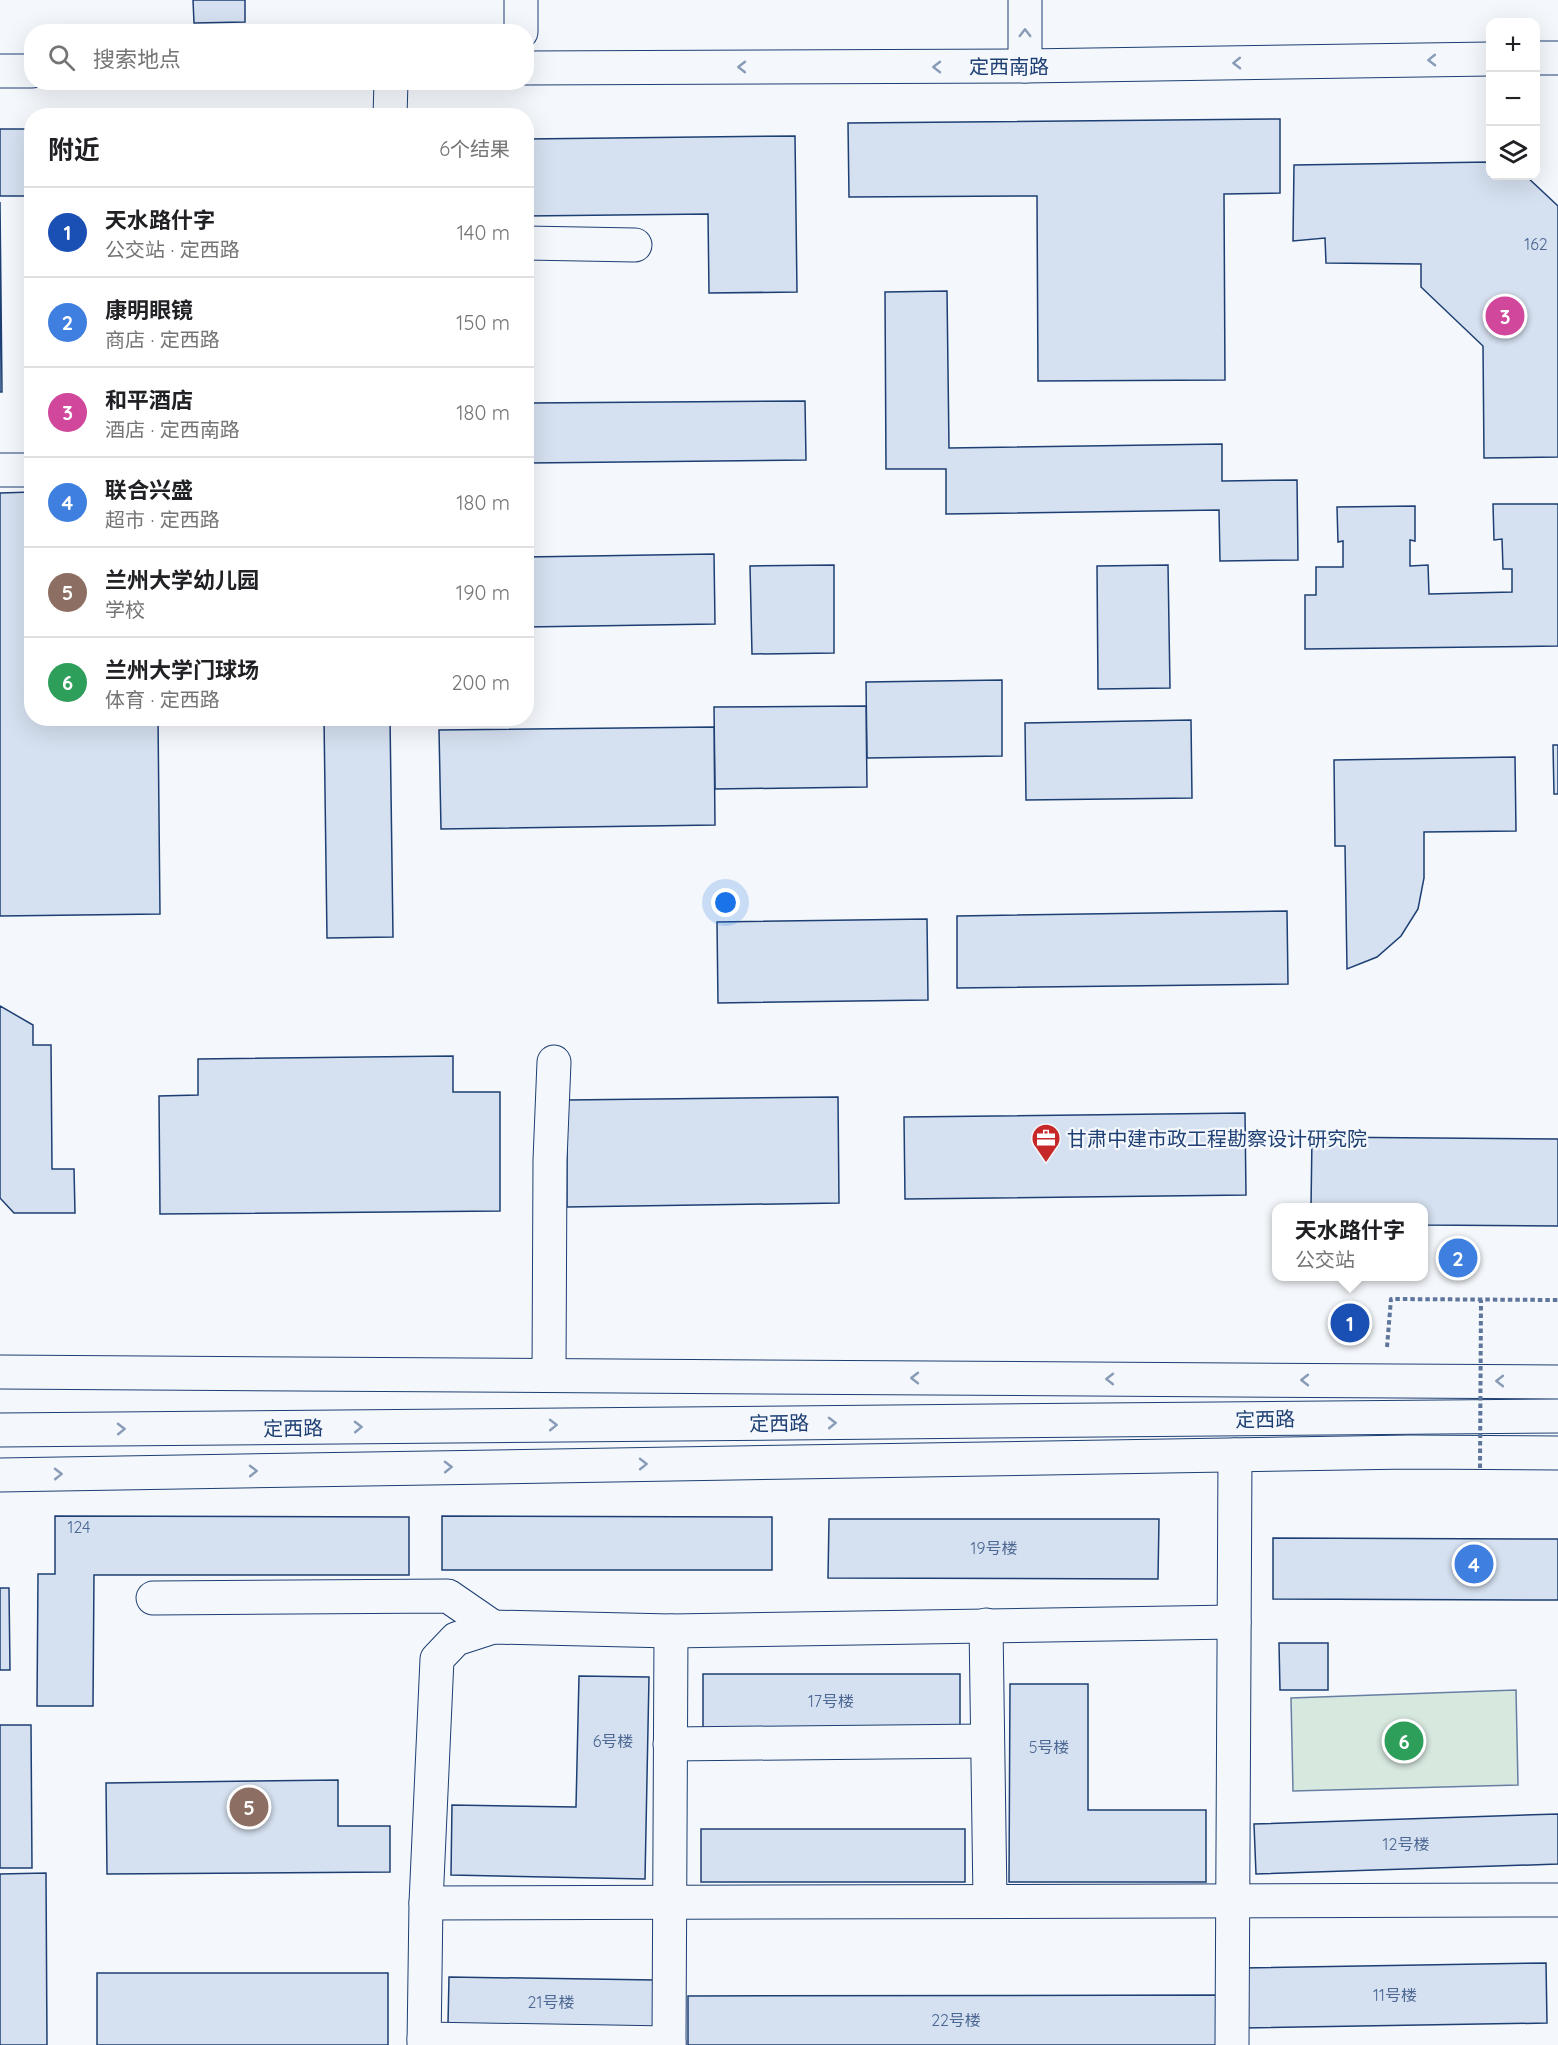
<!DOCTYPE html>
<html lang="zh">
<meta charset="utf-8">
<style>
body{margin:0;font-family:Quicksand,"Noto Sans SC",sans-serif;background:#f6f6f6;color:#202124}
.controls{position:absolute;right:18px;top:18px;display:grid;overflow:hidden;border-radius:12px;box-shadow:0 6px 24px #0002}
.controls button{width:54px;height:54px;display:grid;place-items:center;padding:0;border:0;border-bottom:2px solid #e0e0e0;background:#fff;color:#202124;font:30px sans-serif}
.you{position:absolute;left:726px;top:903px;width:21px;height:21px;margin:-15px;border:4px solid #fff;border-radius:50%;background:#1a73e8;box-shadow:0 0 0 9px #1a73e833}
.badge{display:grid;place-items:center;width:39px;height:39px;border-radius:50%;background:#7c3aed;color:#fff;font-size:20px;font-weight:700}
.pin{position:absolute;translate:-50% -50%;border:3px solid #fff;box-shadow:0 2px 6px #0006}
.popup{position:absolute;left:1272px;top:1203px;width:156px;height:78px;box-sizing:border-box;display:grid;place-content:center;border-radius:12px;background:#fff;filter:drop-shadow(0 2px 4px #0005);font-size:20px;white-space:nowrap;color:#757577}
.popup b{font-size:22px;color:#202124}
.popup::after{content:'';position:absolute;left:50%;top:100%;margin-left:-12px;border:12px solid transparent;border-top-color:#fff}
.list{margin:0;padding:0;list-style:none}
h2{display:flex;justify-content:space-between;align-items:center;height:78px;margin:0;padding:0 24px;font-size:26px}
h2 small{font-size:20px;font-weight:400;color:#757577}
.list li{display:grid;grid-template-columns:39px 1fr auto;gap:18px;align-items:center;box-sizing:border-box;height:90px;padding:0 24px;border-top:2px solid #e0e0e0}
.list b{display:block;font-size:22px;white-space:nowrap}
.list p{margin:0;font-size:20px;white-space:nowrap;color:#757577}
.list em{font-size:20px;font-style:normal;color:#757577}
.icon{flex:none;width:33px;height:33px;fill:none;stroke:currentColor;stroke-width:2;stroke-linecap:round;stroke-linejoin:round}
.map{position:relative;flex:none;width:1558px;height:2045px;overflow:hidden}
.search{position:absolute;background:#fff;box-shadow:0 6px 24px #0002;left:24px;top:24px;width:510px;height:66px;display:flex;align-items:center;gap:15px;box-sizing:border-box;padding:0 21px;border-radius:24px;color:#757577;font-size:22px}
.panel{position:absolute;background:#fff;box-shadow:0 6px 24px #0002;left:24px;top:108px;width:510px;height:618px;border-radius:24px}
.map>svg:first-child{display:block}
</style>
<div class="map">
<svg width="1558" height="2045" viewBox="0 0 1558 2045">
<rect width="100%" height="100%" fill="#f4f7fb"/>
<path fill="#d7e8df" stroke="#687fa3" stroke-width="1.5" d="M1516 1690 1518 1785 1293 1791 1291 1698Z"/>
<g fill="#d5e0f0" stroke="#1d3f73" stroke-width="1.5">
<path d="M193 0H245V22L194 23Z"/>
<path d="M1280 119V193L1224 194 1225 380 1038 381 1037 196 849 197 848 123Z"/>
<rect x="0" y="129" width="32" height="67"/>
<path d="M795 136 797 292 709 293 708 214 526 216V139Z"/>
<path d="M1490 162V176H1526L1558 206V457L1484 458 1483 346 1421 287V264L1326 263 1325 238 1293 241 1294 165Z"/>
<path d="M0 202 2 392H0Z"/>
<path d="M947 291 949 448 1222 444V481L1297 480 1298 560 1220 561 1219 510 946 514V469H886L885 292Z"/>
<path d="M805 401 806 460 530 463V403Z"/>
<path d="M32 492V718H158L160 914 0 916V493Z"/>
<path d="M1493 504H1558V646L1305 649V595H1316V567H1343V541L1338 542 1337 507 1415 506V541L1410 540V566L1428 565 1429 594 1512 592V569H1503L1502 539 1494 540Z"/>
<path d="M714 554 715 624 526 627V557Z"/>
<path d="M834 565V653L752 654 750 566Z"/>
<path d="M1168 565 1170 688 1098 689 1097 566Z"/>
<path d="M1002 680V756L867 758 866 682Z"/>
<path d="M866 706 867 787 715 789 714 707Z"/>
<path d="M324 718H390L393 937 327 938Z"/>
<path d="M1191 720 1192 798 1026 800 1025 723Z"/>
<path d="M714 727 715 825 441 829 439 730Z"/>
<path d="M1553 745H1558V794H1554Z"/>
<path d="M1515 757 1516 831 1424 832V878L1418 909 1401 936 1377 957 1347 969 1345 846H1335L1334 760Z"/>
<path d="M1287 911 1288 984 957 988V916Z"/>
<path d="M927 919 928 1000 718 1003 717 922Z"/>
<path d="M0 1006 33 1025V1045H51L52 1169H74L75 1213H14L0 1198Z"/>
<path d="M453 1056V1092H500V1211L160 1214 159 1096 198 1095V1059Z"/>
<path d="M838 1097 839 1203 567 1207V1100Z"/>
<path d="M1245 1113 1246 1195 905 1199 904 1117Z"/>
<path d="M1312 1137 1558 1139V1226L1424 1225V1208H1311Z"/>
<path d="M55 1516 409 1517V1575H94L93 1706H37L38 1574H55Z"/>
<path d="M442 1516 772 1517V1570H442Z"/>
<path d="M829 1519H1159L1158 1579 828 1578Z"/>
<path d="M1273 1538 1558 1539V1600L1273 1599Z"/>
<path d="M0 1588H9L10 1670H0Z"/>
<path d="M1279 1643H1328V1690H1280Z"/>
<rect x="703" y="1674" width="257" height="55"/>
<path d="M579 1676 649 1677 645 1879 451 1875 452 1805 576 1807Z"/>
<path d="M1010 1684H1088V1810H1206V1882H1009Z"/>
<path d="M0 1725H31L32 1868H0Z"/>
<path d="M338 1780V1826H390V1872L107 1874 106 1783Z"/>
<path d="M1558 1814V1864L1256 1874 1254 1824Z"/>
<rect x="701" y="1829" width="264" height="53"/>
<path d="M46 1873 47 2045H0V1874Z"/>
<path d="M1546 1963 1547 2023 1244 2028 1243 1968Z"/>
<rect x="97" y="1973" width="291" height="72"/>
<path d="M449 1977 655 1980 654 2027 448 2024Z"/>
<path d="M1223 1995V2045H688V1996Z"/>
</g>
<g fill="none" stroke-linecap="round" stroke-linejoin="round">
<g stroke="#1d3f73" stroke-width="35">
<g id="minor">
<path d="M521 0V32"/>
<path d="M1025 0V66"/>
<path d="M390 116 391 82"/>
<path d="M526 243 635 245"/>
<path d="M0 470H32"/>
<path d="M549 1375 550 1160 554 1062"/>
<path d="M0 1475 1410 1452 1558 1453"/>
<path d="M153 1598 448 1596 493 1627"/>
<path d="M986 1625 990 1900"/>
<path d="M670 1744 986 1741"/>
<path d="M426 1903 1558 1900"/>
<path d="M424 2039 669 2043"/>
<path d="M424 2045 426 1903 437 1659 456 1639 493 1627 671 1631 1234 1622"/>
<path d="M669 2045 671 1631"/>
<path d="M1232 2045 1235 1455"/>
</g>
</g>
<g stroke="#1d3f73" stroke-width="35">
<g id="major">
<path d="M1536 58H1558"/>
<path d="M526 68 1025 66 1490 59"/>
<path d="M0 71H32"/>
<path d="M0 1372 1558 1382"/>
<path d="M0 1430 1558 1416"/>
</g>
</g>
<path stroke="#5e769c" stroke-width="4" stroke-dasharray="4.5 3" stroke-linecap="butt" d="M1387 1347 1391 1299 1558 1300"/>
<use href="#minor" stroke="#f4f7fb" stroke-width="33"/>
<use href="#major" stroke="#f4f7fb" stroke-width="33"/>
<path stroke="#5e769c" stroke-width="4" stroke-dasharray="4.5 3" stroke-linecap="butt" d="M1480 1468 1481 1300"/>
</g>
<defs><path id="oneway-chevron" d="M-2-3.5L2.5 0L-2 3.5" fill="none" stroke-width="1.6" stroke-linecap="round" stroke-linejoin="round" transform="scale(1.5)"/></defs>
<g stroke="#889bb7">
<use href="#oneway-chevron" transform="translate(1025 33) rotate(-90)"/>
<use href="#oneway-chevron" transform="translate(1432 60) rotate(179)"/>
<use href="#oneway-chevron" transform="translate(1237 63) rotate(179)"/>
<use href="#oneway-chevron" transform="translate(742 67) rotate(180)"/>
<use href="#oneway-chevron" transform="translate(937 67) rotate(180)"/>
<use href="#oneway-chevron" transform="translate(915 1378) rotate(-180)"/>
<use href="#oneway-chevron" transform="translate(1110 1379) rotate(-180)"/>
<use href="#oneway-chevron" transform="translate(1305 1380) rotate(-180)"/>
<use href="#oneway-chevron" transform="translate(1500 1381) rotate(-180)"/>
<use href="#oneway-chevron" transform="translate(832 1423) rotate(-1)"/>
<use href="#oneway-chevron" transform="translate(553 1425) rotate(-1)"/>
<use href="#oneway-chevron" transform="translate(358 1427) rotate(-1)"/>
<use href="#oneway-chevron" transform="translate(121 1429) rotate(-1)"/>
<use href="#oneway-chevron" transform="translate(643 1464) rotate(-1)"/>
<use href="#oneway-chevron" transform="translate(448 1467) rotate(-1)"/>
<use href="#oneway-chevron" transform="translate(253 1471) rotate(-1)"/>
<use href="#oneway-chevron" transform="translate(58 1474) rotate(-1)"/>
</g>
<defs>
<g id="office-pin" transform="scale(1.5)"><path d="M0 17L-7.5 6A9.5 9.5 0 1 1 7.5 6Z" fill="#c62828" stroke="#f4f7fb"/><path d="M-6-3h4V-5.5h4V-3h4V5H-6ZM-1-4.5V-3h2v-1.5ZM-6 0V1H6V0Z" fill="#fff"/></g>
</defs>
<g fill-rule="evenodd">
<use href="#office-pin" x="1046" y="1138"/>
</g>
<g text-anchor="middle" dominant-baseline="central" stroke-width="4.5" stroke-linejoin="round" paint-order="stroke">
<g font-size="16" fill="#4b6792">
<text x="1536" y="244">162</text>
<text x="79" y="1527">124</text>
<text x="994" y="1548">19号楼</text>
<text x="831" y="1701">17号楼</text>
<text x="613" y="1741">6号楼</text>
<text x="1049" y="1747">5号楼</text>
<text x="1406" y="1844">12号楼</text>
<text x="1395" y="1995">11号楼</text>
<text x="551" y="2002">21号楼</text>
<text x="956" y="2020">22号楼</text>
</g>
<g font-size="20" fill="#1d3f73" stroke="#f4f7fb">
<text x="1009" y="66">定西南路</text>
<text transform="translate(1265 1419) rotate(-1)">定西路</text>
<text transform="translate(779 1423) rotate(-1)">定西路</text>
<text transform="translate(293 1428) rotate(-1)">定西路</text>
</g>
<g font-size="20" fill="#1d3f73" stroke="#f4f7fb" text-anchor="start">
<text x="1067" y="1138">甘肃中建市政工程勘察设计研究院</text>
</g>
</g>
</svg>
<div class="controls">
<button>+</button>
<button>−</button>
<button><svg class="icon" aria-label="layers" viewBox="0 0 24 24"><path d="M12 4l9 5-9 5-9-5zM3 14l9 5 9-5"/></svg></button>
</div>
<div class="you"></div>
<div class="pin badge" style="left:1350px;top:1323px;background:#1a4fb4">1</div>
<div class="popup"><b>天水路什字</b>公交站</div>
<div class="pin badge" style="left:1458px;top:1258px;background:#3f7fe0">2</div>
<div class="pin badge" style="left:1505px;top:316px;background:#d1479c">3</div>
<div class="pin badge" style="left:1474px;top:1564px;background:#3f7fe0">4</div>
<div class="pin badge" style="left:249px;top:1807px;background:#8d6e63">5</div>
<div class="pin badge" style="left:1404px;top:1741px;background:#2e9e5b">6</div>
<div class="search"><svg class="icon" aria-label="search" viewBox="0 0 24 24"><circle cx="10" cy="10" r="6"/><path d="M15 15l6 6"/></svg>搜索地点</div>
<section class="panel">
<h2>附近<small>6个结果</small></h2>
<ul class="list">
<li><span class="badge" style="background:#1a4fb4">1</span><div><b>天水路什字</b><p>公交站 · 定西路</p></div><em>140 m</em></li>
<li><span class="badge" style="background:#3f7fe0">2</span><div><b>康明眼镜</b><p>商店 · 定西路</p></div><em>150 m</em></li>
<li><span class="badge" style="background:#d1479c">3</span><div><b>和平酒店</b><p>酒店 · 定西南路</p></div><em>180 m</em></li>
<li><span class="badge" style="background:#3f7fe0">4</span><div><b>联合兴盛</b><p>超市 · 定西路</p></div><em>180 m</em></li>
<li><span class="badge" style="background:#8d6e63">5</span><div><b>兰州大学幼儿园</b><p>学校</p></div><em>190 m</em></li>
<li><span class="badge" style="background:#2e9e5b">6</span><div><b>兰州大学门球场</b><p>体育 · 定西路</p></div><em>200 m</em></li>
</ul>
</section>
</div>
